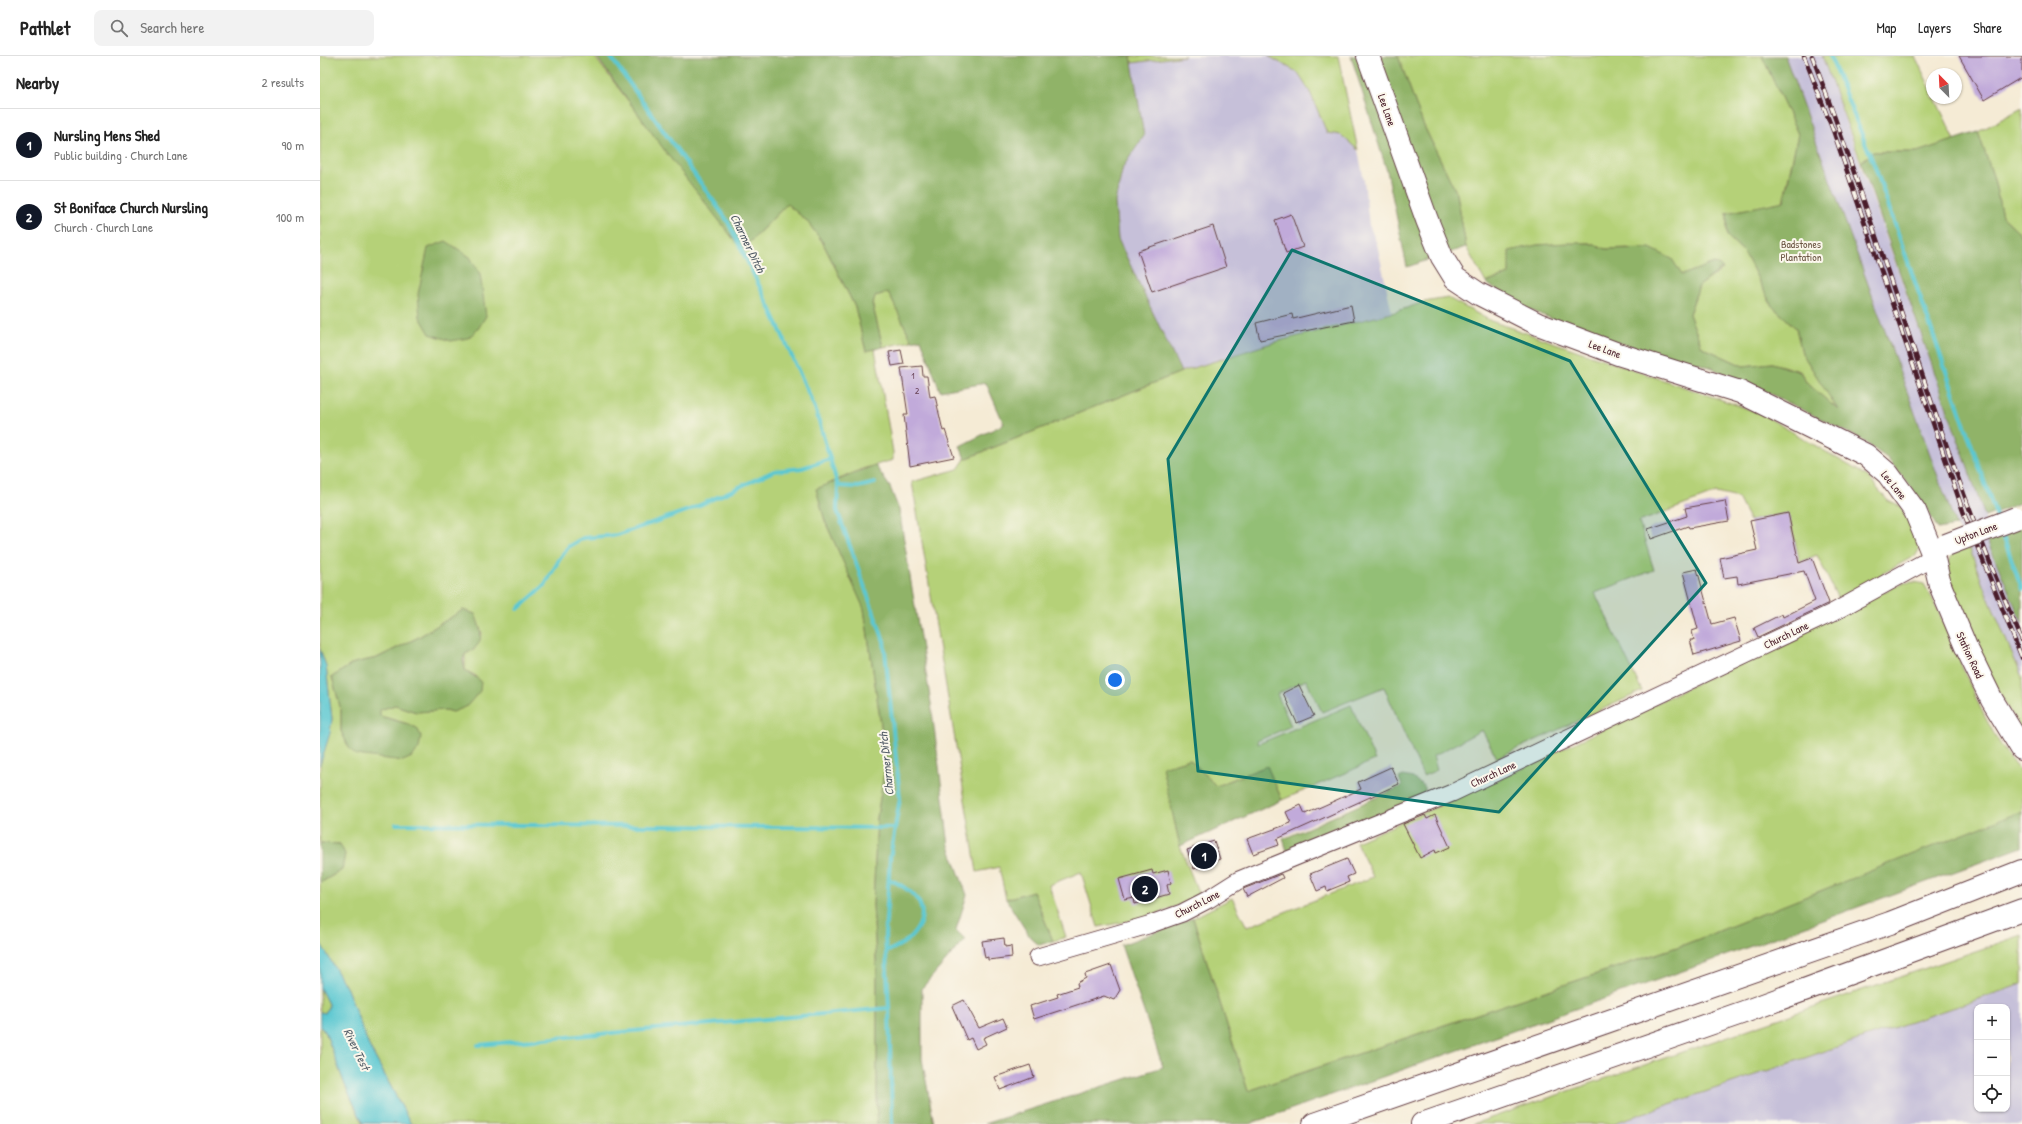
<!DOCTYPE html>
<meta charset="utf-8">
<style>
body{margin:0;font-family:"Patrick Hand",sans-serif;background:#f2f2f2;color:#222}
.controls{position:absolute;right:12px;bottom:12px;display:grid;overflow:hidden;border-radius:8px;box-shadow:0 1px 3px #0004}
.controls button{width:36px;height:36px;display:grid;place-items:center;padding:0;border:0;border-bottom:1px solid #e0e0e0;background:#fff;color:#222;font:20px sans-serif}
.compass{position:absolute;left:1606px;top:12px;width:36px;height:36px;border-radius:50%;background:#fff;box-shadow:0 1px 3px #0004;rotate:336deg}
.you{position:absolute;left:795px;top:624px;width:14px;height:14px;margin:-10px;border:3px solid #fff;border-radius:50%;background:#1a73e8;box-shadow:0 0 0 6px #1a73e833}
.badge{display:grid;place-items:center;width:26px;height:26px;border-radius:50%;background:#111827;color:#fff;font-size:13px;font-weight:700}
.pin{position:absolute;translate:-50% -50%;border:2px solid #fff;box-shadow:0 1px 4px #0006}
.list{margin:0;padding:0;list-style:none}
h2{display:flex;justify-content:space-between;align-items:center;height:52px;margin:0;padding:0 16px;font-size:17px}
h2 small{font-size:13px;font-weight:400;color:#767676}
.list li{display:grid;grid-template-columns:26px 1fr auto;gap:12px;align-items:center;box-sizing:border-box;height:72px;padding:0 16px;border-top:1px solid #e0e0e0}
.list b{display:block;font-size:15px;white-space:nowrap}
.list p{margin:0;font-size:13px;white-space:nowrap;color:#767676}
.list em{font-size:13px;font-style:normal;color:#767676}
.icon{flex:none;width:22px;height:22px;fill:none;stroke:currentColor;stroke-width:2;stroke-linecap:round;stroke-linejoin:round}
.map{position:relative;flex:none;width:1702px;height:1068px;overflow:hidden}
header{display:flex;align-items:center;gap:24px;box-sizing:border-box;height:56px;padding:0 20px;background:#fff;border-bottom:1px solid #e0e0e0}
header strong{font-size:19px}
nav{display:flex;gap:22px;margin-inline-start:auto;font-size:14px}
.search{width:280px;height:36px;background:#f2f2f2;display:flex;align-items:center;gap:10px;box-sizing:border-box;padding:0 14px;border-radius:8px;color:#767676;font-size:15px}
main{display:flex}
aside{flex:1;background:#fff}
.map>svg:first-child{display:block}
</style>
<header>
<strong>Pathlet</strong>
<div class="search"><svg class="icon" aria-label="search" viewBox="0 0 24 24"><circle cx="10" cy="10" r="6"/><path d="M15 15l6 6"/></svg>Search here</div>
<nav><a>Map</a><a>Layers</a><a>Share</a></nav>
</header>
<main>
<aside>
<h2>Nearby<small>2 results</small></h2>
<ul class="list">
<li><span class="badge">1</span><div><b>Nursling Mens Shed</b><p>Public building · Church Lane</p></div><em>90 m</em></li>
<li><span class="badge">2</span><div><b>St Boniface Church Nursling</b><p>Church · Church Lane</p></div><em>100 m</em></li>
</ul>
</aside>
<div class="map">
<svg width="1702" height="1068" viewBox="0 0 1702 1068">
<rect width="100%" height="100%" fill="#fbf7ec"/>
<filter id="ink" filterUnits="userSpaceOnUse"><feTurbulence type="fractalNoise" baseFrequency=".025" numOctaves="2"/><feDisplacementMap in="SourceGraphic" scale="8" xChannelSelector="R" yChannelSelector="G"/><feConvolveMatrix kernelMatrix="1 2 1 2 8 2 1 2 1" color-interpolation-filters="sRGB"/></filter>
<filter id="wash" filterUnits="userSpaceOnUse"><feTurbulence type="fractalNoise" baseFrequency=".012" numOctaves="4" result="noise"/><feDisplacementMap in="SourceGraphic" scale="16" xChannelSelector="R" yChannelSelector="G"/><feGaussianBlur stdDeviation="0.9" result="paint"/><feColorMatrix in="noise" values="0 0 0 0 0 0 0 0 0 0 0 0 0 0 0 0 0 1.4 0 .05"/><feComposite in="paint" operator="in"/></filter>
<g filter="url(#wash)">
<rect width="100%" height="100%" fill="#f5ebd5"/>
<g fill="#c6c0d9" fill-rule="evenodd">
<path d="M858 0H948L952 1 977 16 990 36 1007 77 1021 78 1038 94 1044 125 1049 169 1057 188 1072 257 955 286 861 316 798 183 795 146 806 100 824 80 812 7Z"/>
<path d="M1465 0H1502L1665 461 1666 482 1702 567V621L1663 529 1648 488 1636 470Z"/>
<path d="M1702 928V1068H1291L1411 1027ZM1657 951H1687V1053H1657Z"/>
</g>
<g fill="#b5d178" stroke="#807852" fill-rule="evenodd">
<path d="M0 0H274L422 194 467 148 486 164 502 185 535 251 546 295 555 293 573 396V404L542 413 497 433 505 465 544 552 566 703 557 762 553 849 557 921V1068H91L49 990 27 933 0 886V827L22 814 20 788 0 787V709L12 663 6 610 0 593ZM143 554 155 558 162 578 154 594 145 598V614L156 620 133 656 126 654 96 656 75 649 59 654 60 660 88 668 47 699H36L21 675V654L12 621 34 607 57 602 97 582Z"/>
<path d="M811 0H865L812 7Z"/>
<path d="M948 0H1018L1038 94 1021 79 1007 77 990 36 977 16Z"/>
<path d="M1078 0H1442L1478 78 1463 146 1407 157V180L1424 196 1452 250 1476 272 1482 297 1519 355 1486 326 1480 315 1452 307 1423 310 1382 291 1369 258 1379 230 1403 213 1394 207 1362 220 1308 192 1286 193 1269 187 1217 189 1189 218 1166 227 1146 191 1137 138 1103 68Z"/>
<path d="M1502 0H1595L1612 36V42H1615L1635 84 1597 96H1553L1541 106Z"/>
<path d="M1702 52V183L1698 175 1682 160 1674 123 1658 76Z"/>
<path d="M568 236 592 285 563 291 552 247 556 240Z"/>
<path d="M1128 242 1171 265 1440 357 1547 420 1568 445 1581 451 1599 484 1600 492 1596 499 1518 543 1497 499 1480 506 1468 457 1430 465 1418 442 1396 437 1319 466 1334 514 1275 537 1322 635 1177 702 1162 674 1113 700 1117 714 1103 720 1064 631 1002 656 986 624 957 638 971 670 937 685 938 688 1031 649 1055 704 962 744 947 710 896 730 870 703 843 711 860 790 880 841 826 862 778 871 761 816 729 829 746 881 733 885 713 835 686 843 679 811 657 816 592 426 638 413 645 403 861 316 955 286 1072 257 1104 246Z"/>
<path d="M1648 488 1663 529 1702 621V676L1665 612 1629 522C1626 502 1632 497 1648 488Z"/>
<path d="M1595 526 1604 528 1611 540C1641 599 1658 666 1702 718V756L1366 888 928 1035 873 862 912 842 927 871 1053 821 1036 786 1185 721 1582 527Z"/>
<path d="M1702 879V928L1291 1068H1153Z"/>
<path d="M0 932 9 950 5 957 0 956Z"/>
<path d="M0 971 5 975 25 1029 43 1068H0Z"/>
</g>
<g fill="#90b368" stroke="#6d694a">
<path d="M276 0H811L824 80 803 111 795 146 798 183 861 316 645 403 640 390 684 368 666 327 620 335 601 283 592 285 568 236 556 240 552 247 563 291 546 295 535 251 502 185 486 164 467 148 422 194 348 99Z"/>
<path d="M1031 0H1078L1103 68 1137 138 1146 191 1087 211 1067 115Z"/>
<path d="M1442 0H1465L1636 470 1618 473 1602 445 1567 402 1539 382 1437 331 1384 309 1276 281 1203 251 1166 227 1189 218V195L1217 189 1247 187H1269L1286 193 1330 192 1352 203 1362 219 1394 207 1403 212 1379 230 1369 258 1382 291 1423 310 1452 307 1480 316 1486 326 1518 354 1482 297 1476 272 1452 250 1424 196 1407 180V157L1464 145 1478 78Z"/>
<path d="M1658 76 1674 123 1682 160 1698 175 1702 183V446L1665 461 1541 106 1553 96H1597Z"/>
<path d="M126 185 150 201 160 218 166 260 158 273 148 282 131 285 110 278 100 261 98 238 108 192Z"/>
<path d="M555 409 570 431 579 454 611 647 629 790 647 839 636 874 645 883 602 932V1003L614 1068H557V918L553 849 557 762 566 703 544 553 505 465 496 433Z"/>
<path d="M1702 467V567L1666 482Z"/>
<path d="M143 554 155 558C162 576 166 589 145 598L143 604 145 614 161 625 160 635 146 651 133 656 126 654 96 656 75 649 60 654V660L88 668 97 672 101 680 99 692 92 701 83 705 36 699 29 692 21 675V654L12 621 34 607 57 602 97 582Z"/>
<path d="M870 703 896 730 947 710 962 744 860 790 842 711Z"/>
<path d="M1083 720 1093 722 1105 731V739L1031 773 1028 769 967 795 963 783 1082 730 1079 722Z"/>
<path d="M1702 755V791L1377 910 929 1068H664L843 1011 801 889 873 862 928 1035 1366 888Z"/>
<path d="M0 787 20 788 25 798 22 814 0 827Z"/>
<path d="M713 835 733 885 719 889 710 881 686 843Z"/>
</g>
<g fill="#5bc8d1" stroke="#52747e">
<path d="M0 593 6 610 12 663 10 677 0 709Z"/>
<path d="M0 886 27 933 49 990 91 1068 43 1067 25 1029 5 975 0 971V956L5 957 9 950 0 932Z"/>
</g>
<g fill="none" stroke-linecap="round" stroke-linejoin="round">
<g stroke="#5bc8d1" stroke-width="4">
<path d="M290 0 407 164 452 256 495 352 518 430 517 454 564 585 580 742 570 802 565 879 569 952 572 1068"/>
<path d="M1510 0 1555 111 1677 462"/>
<path d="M518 430 538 431 555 427"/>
<path d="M1681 474 1702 533"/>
<path d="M198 553 225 529 239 504 249 490 263 482 297 479 369 454 454 415 482 412 510 403"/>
<path d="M76 768 575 772"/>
<path d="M566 896C574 892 584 888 590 882 616 854 595 835 569 823"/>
<path d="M158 989 569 952"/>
</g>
</g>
<g id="blocks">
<g fill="#c1aada">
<path d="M1639 0H1702V21L1664 44Z"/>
<path d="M971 158 983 191 966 197 955 164Z"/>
<path d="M893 170 906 211 832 236 818 195Z"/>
<path d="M1031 249 1034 265 940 284 936 267 972 258 973 263Z"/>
<path d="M581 294 584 308 572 310 569 296Z"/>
<path d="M602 310 603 320H607L610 341 615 340 623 375 625 374 634 401 590 410 584 359H588L581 312Z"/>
<path d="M1405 445 1409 465 1369 472 1368 470 1331 483 1328 473 1367 460 1365 452Z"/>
<path d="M1468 457 1479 507 1492 502 1509 547 1438 581 1434 572 1462 558 1463 561 1495 545 1484 515 1418 528 1417 520 1404 522 1400 502 1437 494 1430 465Z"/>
<path d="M1377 513 1392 568 1414 562 1421 585 1374 599 1370 584H1374L1372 575 1378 573 1363 516Z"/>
<path d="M979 629 994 660 977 667 963 637Z"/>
<path d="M1071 711 1079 728 957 783 959 789 933 798 927 783 971 767 966 756 981 749 985 758 1041 733 1038 726Z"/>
<path d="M1105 759 1107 763 1115 759 1130 791 1116 797 1115 794 1100 802 1083 768Z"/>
<path d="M894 785 900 803 874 813 867 794Z"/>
<path d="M1027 803 1034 818 1027 821 1029 826 1007 835 1006 831 997 835 990 818Z"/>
<path d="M832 814 833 818 848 814 851 827 847 829 849 838 815 848 814 842 805 844 799 823Z"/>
<path d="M961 818 963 822 927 841 923 833Z"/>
<path d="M684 882 685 891 691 890 692 901 668 904V901L665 902 662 885Z"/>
<path d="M791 909 800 934 794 944 784 940 714 963 710 950 738 941 737 938 758 931 757 927 766 922 765 918Z"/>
<path d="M644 944 659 972 683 962 687 971 663 982 666 988 656 993 651 982 647 984 632 950Z"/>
<path d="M710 1009 714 1021 680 1034 675 1021Z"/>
</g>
</g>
</g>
<g filter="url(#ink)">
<use href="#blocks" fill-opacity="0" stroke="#643e44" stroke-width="1"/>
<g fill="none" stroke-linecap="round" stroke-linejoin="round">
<g stroke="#643e44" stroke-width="19">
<path id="street" d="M718 901 828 869 862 857 889 843 919 824 1132 737 1512 557 1603 507 1613 499"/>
</g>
<g stroke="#643e44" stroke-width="24">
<path id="secondary" d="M1048 0 1107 164 1122 201 1135 222 1159 238 1218 268 1298 298 1420 336 1546 399 1568 418 1595 455 1613 499 1620 529 1646 591 1672 644 1702 693"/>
</g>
<g stroke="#643e44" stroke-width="24">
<g id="highway">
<path d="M994 1068 1570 867 1702 815"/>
<path d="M1102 1068 1424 956 1702 854"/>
</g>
</g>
<use href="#street" stroke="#fff" stroke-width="17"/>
<use href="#secondary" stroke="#fff" stroke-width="22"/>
<use href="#highway" stroke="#fff" stroke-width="22"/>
<g stroke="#4a1f2b" stroke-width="4.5">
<g id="rail">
<path d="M1484 0 1514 77 1643 455 1702 602"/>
<path d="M1492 0C1566 193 1619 394 1702 584"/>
</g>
</g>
<use href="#rail" stroke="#fbf7ec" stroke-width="3" stroke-dasharray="9" stroke-linecap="butt"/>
<g stroke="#643e44" stroke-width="24" stroke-linecap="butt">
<path id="secondary-bridge" d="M1626 489 1696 462"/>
</g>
<use href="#secondary-bridge" stroke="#fff" stroke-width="22"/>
</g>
</g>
<path fill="#0f766e" fill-opacity="0.2" stroke="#0f766e" stroke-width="3" stroke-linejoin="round" d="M972 194 1250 305 1386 527 1179 756 878 715 848 403Z"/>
<g text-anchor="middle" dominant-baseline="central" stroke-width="4" stroke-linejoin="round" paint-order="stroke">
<g font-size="9" fill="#684257">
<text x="593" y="320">1</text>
<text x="597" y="335">2</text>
</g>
<g font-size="11" fill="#4a1f2b" stroke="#fbf7ec">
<text transform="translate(1067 54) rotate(71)">Lee Lane</text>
<text transform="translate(1285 293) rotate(20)">Lee Lane</text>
<text transform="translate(1574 429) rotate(51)">Lee Lane</text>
<text transform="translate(1656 477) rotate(-21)">Upton Lane</text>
<text transform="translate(1466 579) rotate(-26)">Church Lane</text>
<text transform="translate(1650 599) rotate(65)">Station Road</text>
<text transform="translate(1173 718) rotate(-25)">Church Lane</text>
<text transform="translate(877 848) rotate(-27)">Church Lane</text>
</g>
<g font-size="11" fill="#6a5442" stroke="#fbf7ec">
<text x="1481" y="188">Badstones<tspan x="1481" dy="13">Plantation</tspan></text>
</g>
<g font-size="12" font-style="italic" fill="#505a65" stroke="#fbf7ec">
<text transform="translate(428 187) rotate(64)">Charmer Ditch</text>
<text transform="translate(566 708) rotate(-96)">Charmer Ditch</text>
<text transform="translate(37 993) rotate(64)">River Test</text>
</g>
</g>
</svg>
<div class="controls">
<button>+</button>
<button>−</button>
<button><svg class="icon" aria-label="locate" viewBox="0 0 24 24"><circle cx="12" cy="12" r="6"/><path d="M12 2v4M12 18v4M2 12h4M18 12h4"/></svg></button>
</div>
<svg class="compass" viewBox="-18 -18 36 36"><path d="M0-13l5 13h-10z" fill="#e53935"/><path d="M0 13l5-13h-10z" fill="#767676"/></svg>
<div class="you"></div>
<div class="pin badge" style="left:884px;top:800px">1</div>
<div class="pin badge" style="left:825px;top:833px">2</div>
</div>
</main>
